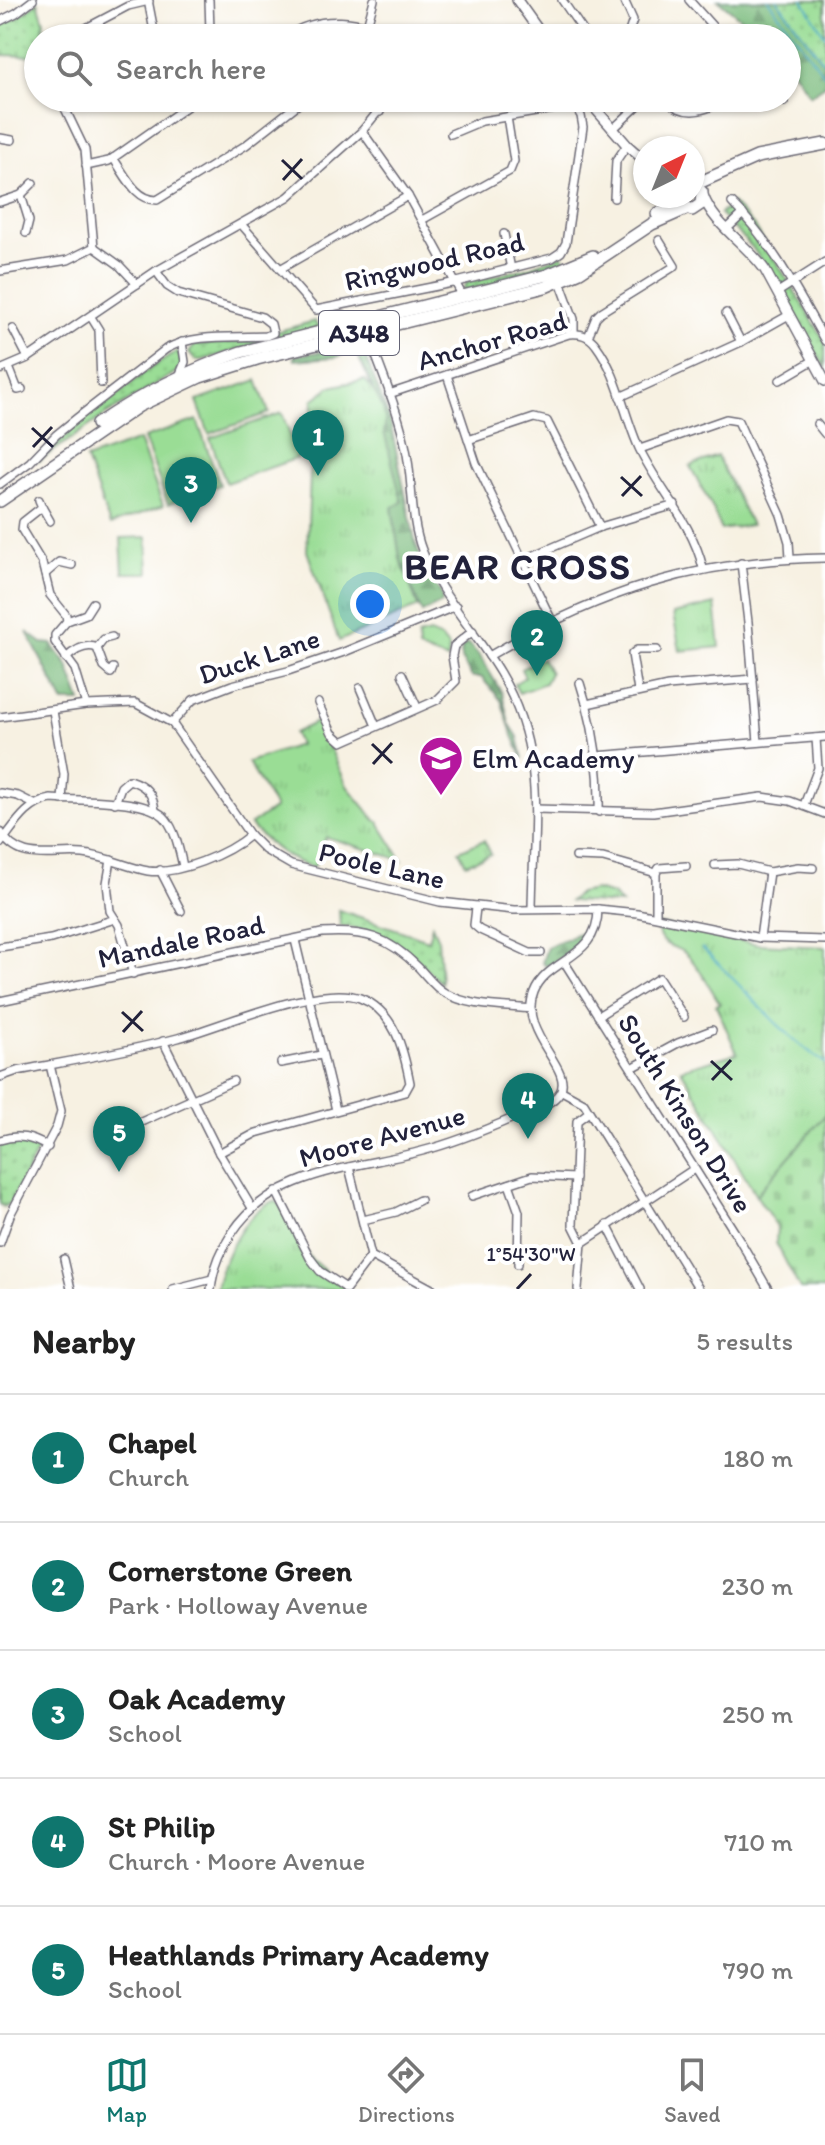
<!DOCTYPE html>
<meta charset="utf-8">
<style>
body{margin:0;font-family:Itim,sans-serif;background:#f6f6f6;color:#222}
.compass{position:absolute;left:633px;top:136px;width:72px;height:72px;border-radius:50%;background:#fff;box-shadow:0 2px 6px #0004;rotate:43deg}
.you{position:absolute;left:370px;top:604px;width:28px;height:28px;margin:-20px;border:6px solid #fff;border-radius:50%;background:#1a73e8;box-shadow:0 0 0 12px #1a73e833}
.badge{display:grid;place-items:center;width:52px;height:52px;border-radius:50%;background:#0f766e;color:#fff;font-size:26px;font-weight:700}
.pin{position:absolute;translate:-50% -66px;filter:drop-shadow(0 2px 4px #0008)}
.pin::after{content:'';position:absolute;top:42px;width:28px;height:24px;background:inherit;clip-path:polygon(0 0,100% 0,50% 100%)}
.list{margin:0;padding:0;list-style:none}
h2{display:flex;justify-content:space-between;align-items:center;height:104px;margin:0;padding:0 32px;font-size:34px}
h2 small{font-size:26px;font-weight:400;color:#767676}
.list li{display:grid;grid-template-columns:52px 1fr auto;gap:24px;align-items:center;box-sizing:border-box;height:128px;padding:0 32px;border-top:2px solid #e0e0e0}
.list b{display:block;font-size:30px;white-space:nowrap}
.list p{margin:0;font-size:26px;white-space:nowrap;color:#767676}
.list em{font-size:26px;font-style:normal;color:#767676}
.icon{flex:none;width:44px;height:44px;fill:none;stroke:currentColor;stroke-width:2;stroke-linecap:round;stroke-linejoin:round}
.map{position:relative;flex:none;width:825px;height:1289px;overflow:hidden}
.search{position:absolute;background:#fff;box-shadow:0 2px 6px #0004;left:24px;right:24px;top:24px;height:88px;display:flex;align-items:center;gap:20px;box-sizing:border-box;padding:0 28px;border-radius:44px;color:#767676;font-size:30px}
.sheet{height:744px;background:#fff}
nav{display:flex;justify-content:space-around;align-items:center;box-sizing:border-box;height:112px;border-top:2px solid #e0e0e0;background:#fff;font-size:22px;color:#767676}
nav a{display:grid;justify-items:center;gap:4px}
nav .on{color:#0f766e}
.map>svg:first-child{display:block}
</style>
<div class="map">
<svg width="825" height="1289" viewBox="0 0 825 1289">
<defs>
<pattern id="grass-dots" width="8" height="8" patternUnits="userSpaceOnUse" patternTransform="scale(2)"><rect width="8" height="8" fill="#9add95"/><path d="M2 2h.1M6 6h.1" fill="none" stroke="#84bd81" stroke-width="1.8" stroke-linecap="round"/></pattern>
<pattern id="forest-firs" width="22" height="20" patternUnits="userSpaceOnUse" patternTransform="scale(2)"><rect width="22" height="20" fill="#7bbc7e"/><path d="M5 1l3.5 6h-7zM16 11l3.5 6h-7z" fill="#649868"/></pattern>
<pattern id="cemetery-stones" width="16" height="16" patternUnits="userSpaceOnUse" patternTransform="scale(2)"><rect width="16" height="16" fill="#9add95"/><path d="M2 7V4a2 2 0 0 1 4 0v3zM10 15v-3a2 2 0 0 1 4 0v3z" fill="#84bd81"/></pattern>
<pattern id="park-tufts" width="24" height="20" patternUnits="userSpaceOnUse" patternTransform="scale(2)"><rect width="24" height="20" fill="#9add95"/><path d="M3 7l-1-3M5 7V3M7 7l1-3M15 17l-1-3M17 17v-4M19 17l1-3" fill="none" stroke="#84bd81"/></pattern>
</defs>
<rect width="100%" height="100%" fill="#fff"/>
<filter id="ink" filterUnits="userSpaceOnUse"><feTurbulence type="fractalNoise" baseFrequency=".0125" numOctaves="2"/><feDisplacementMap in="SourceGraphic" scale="16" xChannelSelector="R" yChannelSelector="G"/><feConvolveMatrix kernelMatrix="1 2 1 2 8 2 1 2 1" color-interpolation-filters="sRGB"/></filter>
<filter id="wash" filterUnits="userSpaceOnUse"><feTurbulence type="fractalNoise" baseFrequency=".006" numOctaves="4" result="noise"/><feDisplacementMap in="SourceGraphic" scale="32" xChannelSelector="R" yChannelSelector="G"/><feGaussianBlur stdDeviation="1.8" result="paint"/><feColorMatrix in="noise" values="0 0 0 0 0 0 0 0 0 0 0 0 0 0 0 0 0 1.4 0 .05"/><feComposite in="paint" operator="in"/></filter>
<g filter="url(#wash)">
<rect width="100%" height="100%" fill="#f7f1e2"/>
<g fill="url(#grass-dots)" stroke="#5e8068" stroke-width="2">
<path d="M777 0H825V64Z"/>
<path d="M38 2 44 21 42 38H38V56L0 55V26L16 19Z"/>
<path d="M732 203 755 227 825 341V368L781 289 752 247 720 214Z"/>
<path d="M563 255 567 265 463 291 466 283 527 268Z"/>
<path d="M344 320 202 360H195L189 353 195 345 272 340 278 331 315 321 317 326Z"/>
<path d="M178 351 182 364 178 371 105 415 38 462 85 417 112 400 145 372Z"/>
<path d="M595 890 613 895 621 904 570 901 579 893Z"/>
<path d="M339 910 428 940 432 925 438 939 441 983C408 950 389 931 340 926Z"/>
<path d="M19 1138 38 1145 39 1148 10 1203 4 1207 0 1204V1143Z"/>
</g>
<g fill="url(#forest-firs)" stroke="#4e6f5c" stroke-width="2">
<path d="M718 0H777L825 64V85L810 95 787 62V38H765Z"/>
<path d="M354 348 363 350 390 421 415 541 424 568 442 595V603L422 613 400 559 392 508 313 400C333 384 341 384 365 380L373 388 357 354 346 353 337 357 295 360 294 356C315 351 332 353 354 348Z"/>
<path d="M27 632 42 643 52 644 68 666 81 702H63Z"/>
<path d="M468 643 481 658 502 693 509 723 518 737 523 759 511 731 501 700 481 677H472L461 659 462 647Z"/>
<path d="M588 929 586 940 549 965 546 966 542 963 547 947Z"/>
</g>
<path fill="url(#cemetery-stones)" stroke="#5e8068" stroke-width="2" d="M825 1115V1289H800L776 1243 777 1227 756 1195Z"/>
<g fill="url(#park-tufts)" stroke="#5e8068" stroke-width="2">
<path d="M365 380C377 393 389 414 384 432L402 502 392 508 400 559 418 607 339 641 307 551 313 400 330 387Z"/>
<path d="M717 456 751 525 721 530 713 509 690 466Z"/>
<path d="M715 604 720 647 680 651 673 614Z"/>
<path d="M542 658 550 673 545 683 519 693 514 684 525 677 521 669Z"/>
<path d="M318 721 347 786 375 820 380 822V825L402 860 326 837 314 867C288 862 268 843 250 825L275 808 248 762 299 745 294 733Z"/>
<path d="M484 840 491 854 466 864 459 851Z"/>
<path d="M658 924 757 944 825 947V1115L756 1195 681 1069 737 1053 716 1005 720 1003C711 990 698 964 686 954 674 944 656 948 658 924Z"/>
<path d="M275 1201 280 1204 310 1258 346 1289H216C220 1263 247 1207 275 1201Z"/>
</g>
<g fill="#9add95" stroke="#5e8068" stroke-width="2">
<path d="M257 380 269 413 209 434 197 401Z"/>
<path d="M282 413 298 458 226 483 210 438Z"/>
<path d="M197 420 220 485 168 504 144 438Z"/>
<path d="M139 440 163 506 110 525 86 459Z"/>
<path d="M147 537 149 573H123L121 538Z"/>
<path d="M430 633 441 638 449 648 448 660 419 649 418 636Z"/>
</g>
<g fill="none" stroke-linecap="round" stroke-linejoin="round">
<g stroke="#41a8c2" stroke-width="2">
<path d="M768 0 825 76"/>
<path d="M777 0 825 64"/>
<path d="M803 0 825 36"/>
<path d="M702 948C743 986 778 1032 825 1063"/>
</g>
</g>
</g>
<g filter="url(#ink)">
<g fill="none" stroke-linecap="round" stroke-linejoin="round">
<g stroke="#6d6a75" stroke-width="10">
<g id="minor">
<path d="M148 0 154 31 152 38"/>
<path d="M209 0 210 32"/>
<path d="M562 0 586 35H628L632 38"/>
<path d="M624 0 633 20 628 35"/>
<path d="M689 0 723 38"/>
<path d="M0 21 16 13 33 0"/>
<path d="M367 26 374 0"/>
<path d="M73 35 128 6 149 1"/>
<path d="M284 38C319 13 361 19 398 38"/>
<path d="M60 98 85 150 94 247"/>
<path d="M363 98 380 112"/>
<path d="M663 98C689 121 704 109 732 98"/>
<path d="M781 98 784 102"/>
<path d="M613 129 646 98"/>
<path d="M362 131 408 196 461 293 468 296"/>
<path d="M451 134 482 121 554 109 571 100"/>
<path d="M0 138 12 140"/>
<path d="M113 158C125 174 135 200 157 200L246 145 306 98"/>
<path d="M86 166 109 161 199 98"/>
<path d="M21 195 29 221 26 233"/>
<path d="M614 198 616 161 627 145"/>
<path d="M0 202 21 195 33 183"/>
<path d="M732 203C772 242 798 293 825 341"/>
<path d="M422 220 510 171 514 161 507 117"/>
<path d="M241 224 316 310 457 282 552 258 561 252 566 243 583 127 581 116 570 98"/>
<path d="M728 228 743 214"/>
<path d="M504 234 511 269"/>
<path d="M94 247 119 265 137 284"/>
<path d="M280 269 408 196"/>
<path d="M0 271 68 260 94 247"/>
<path d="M560 281 574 319V333"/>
<path d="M778 292 825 262"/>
<path d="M726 313 741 342"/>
<path d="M91 317 99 330 101 383"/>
<path d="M13 329 28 358"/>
<path d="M361 333 372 345 382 328"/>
<path d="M588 337 596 317 601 312 675 266 659 240"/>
<path d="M372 345C384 379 399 413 406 449 413 481 410 519 422 550 438 592 477 634 500 673 547 752 533 822 532 909"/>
<path d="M9 367 18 390 22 389"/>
<path d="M0 370 28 358 156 271 288 197 362 131 389 98"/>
<path d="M180 374 185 362 182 342"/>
<path d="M447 375 476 463 552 621"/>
<path d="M780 380 814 360"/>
<path d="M389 394 569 334C580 333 589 335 596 345 618 374 624 415 639 448 659 490 692 522 703 568"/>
<path d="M620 397 741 342 789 315"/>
<path d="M817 424 825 434"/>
<path d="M468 440 534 418 547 421 600 527"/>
<path d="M640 449 726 419 738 421 781 515 789 542 790 558"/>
<path d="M0 484 30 462 56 435 77 418 166 349C195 333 233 338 266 336L273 333 271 324 262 317 178 293 167 286 156 271"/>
<path d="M39 500 42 507 23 522 22 530 42 563 50 595 66 615 67 621 55 635V642L75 669 86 705"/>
<path d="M42 507 50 521"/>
<path d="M523 560 600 527 675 505"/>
<path d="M741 563 748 622 758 742"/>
<path d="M45 574 59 562 72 565"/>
<path d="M67 621 86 614 93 603"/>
<path d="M97 648 104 639 112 637"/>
<path d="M489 656C601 591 695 560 825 558"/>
<path d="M66 658C75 650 86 643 97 648L104 667 111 673 113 668"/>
<path d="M402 674 417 707"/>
<path d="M580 683C594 725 600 768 599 812"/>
<path d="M360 688 376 726"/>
<path d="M638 691 632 654 637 650H657"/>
<path d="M318 703 332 733 342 742 437 700 456 681 452 656 454 646 473 631"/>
<path d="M587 704 668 686 753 679"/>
<path d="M53 711 64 774 62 800"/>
<path d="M0 717 86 705 135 703 172 723 250 835 265 850 291 865 440 902 514 910 598 909 637 913 760 938 825 940"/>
<path d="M172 723 193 700 232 685 288 671 344 652 456 606"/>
<path d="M596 756 825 737"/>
<path d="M0 793 18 796 34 804"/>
<path d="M115 803 121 787 129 780C145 785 153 793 155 810"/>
<path d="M804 805 818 768 816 738"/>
<path d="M535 809 653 812 762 797 790 801 825 814"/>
<path d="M0 831C19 865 52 851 83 854 105 856 126 867 148 871 178 875 228 854 250 835"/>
<path d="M0 844C15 825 27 803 51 799 79 801 148 797 166 819 176 832 179 850 183 866"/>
<path d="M576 857 603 858 656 873 659 868 686 866"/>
<path d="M111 860 107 883 110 911 119 925 133 974"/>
<path d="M715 865 738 864 769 872 798 867 813 868"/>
<path d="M160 870 181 911"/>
<path d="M476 908 474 925 480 930 530 953H541"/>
<path d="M656 916V873"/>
<path d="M760 938 769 872"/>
<path d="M295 940 336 1110"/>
<path d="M0 947 51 939 115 919"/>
<path d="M565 963 739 1239 768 1289"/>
<path d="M0 1001 322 933C365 930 388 937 418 967 426 975 435 988 445 993 469 1007 505 1006 531 1009"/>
<path d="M598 1016 659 978 684 1017"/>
<path d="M163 1041 219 1153 252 1208"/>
<path d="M281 1063 321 1055"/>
<path d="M632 1068 678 1043 712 1030"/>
<path d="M0 1077 17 1071C70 1061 125 1052 178 1038 222 1026 319 983 360 998 395 1011 404 1051 410 1083L405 1092 256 1133 219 1153"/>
<path d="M562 1091 584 1103 699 1289"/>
<path d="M141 1122 233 1081"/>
<path d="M0 1140C18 1134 31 1137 48 1147"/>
<path d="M349 1167 371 1256"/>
<path d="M509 1184 519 1212 518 1264"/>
<path d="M276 1191 310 1258 320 1271 346 1288"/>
<path d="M472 1196 532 1176 575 1178"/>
<path d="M363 1220 396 1212 420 1200"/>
<path d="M607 1225 640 1289"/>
<path d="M0 1243 10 1215 57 1126 61 1111 50 1065"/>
<path d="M582 1243 694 1169"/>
<path d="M371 1256 432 1289"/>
<path d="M64 1259 71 1289"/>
<path d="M173 1289 212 1279"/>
<path d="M211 1289C213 1269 221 1250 232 1233 274 1169 355 1169 422 1151 453 1143 483 1131 513 1118 527 1112 552 1106 560 1092 574 1068 517 1033 534 992 548 957 598 960 598 909"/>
<path d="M346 1289 371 1256"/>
<path d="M578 1289 582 1243 573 1225 577 1121 589 1112"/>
</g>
</g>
<g stroke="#6d6a75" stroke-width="12">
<g id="major">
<path d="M517 0 544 38"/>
<path d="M586 98 627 145 645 161"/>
<path d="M703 195C713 225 747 244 765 270L825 381"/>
</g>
</g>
<g stroke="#6d6a75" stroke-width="14">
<g id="highway">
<path d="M694 185 757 157 825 144"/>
<path d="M680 204 692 210 701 204 702 192 693 185"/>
<path d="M657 214 669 208 678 197"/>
<path d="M97 424C143 393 189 370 241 352L547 275 593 256"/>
<path d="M0 501 139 406 200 377 257 359 545 287 580 272 652 224 686 209"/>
</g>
</g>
<use href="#minor" stroke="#fff" stroke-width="7"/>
<use href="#major" stroke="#fff" stroke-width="9"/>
<use href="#highway" stroke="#fff" stroke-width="11"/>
</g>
</g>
<path fill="none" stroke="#22223b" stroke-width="3" d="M282 160 302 179M283 180 302 159M32 428 53 447M33 447 52 427M621 477 642 496M622 496 641 476M372 744 392 763M373 764 392 743M122 1012 143 1031M123 1032 142 1011M711 1061 732 1080M712 1080 731 1060M517 1289 531 1274"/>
<defs>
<g id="school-pin" transform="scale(2.3)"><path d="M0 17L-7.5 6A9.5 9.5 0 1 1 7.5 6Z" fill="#b5179e" stroke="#fff"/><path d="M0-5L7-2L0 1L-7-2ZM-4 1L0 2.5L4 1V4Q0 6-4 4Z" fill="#fff"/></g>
</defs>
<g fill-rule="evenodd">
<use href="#school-pin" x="441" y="758"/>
</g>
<g text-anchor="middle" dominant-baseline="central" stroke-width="8" stroke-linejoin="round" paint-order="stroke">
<rect fill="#fff" stroke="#646476" stroke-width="2" x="319" y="311" width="80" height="44" rx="6"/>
<g font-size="26" font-weight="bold" fill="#22223b">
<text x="359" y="333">A348</text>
</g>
<g font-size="28" fill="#22223b" stroke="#fff">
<text transform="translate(434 261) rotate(-13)">Ringwood Road</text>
<text transform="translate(492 340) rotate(-16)">Anchor Road</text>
<text transform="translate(259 656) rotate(-18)">Duck Lane</text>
<text transform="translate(382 865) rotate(13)">Poole Lane</text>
<text transform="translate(181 941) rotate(-12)">Mandale Road</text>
<text transform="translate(686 1113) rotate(58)">South Kinson Drive</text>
<text transform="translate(382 1136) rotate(-15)">Moore Avenue</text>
</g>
<g font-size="28" fill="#22223b" stroke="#fff" text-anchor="start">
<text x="472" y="758">Elm Academy</text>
</g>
<g font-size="36" font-weight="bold" letter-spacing="2" fill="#22223b" stroke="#fff">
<text x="518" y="566">BEAR CROSS</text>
</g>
</g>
<g font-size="20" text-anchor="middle" fill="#22223b" stroke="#fff" stroke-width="8" stroke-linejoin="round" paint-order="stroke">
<text x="531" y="1261">1°54'30"W</text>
</g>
</svg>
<svg class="compass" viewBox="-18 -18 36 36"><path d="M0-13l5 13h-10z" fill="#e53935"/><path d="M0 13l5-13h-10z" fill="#767676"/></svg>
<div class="you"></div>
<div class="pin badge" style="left:318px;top:476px">1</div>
<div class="pin badge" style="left:537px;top:676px">2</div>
<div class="pin badge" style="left:191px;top:523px">3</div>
<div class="pin badge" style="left:528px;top:1139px">4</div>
<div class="pin badge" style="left:119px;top:1172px">5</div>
<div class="search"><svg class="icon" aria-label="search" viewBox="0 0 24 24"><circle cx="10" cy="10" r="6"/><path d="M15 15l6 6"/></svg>Search here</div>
</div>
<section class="sheet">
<h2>Nearby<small>5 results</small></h2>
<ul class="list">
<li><span class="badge">1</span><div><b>Chapel</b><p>Church</p></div><em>180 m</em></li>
<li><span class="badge">2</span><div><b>Cornerstone Green</b><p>Park · Holloway Avenue</p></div><em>230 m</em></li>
<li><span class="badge">3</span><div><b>Oak Academy</b><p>School</p></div><em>250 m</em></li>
<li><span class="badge">4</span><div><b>St Philip</b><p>Church · Moore Avenue</p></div><em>710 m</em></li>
<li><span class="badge">5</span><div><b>Heathlands Primary Academy</b><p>School</p></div><em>790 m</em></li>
</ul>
</section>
<nav>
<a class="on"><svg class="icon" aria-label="map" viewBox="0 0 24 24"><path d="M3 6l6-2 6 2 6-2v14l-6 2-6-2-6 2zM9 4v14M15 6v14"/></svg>Map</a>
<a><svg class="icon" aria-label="directions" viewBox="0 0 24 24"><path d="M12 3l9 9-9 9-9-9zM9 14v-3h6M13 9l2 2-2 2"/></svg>Directions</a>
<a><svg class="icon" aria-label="saved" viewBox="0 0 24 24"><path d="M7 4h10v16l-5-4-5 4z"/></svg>Saved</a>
</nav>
